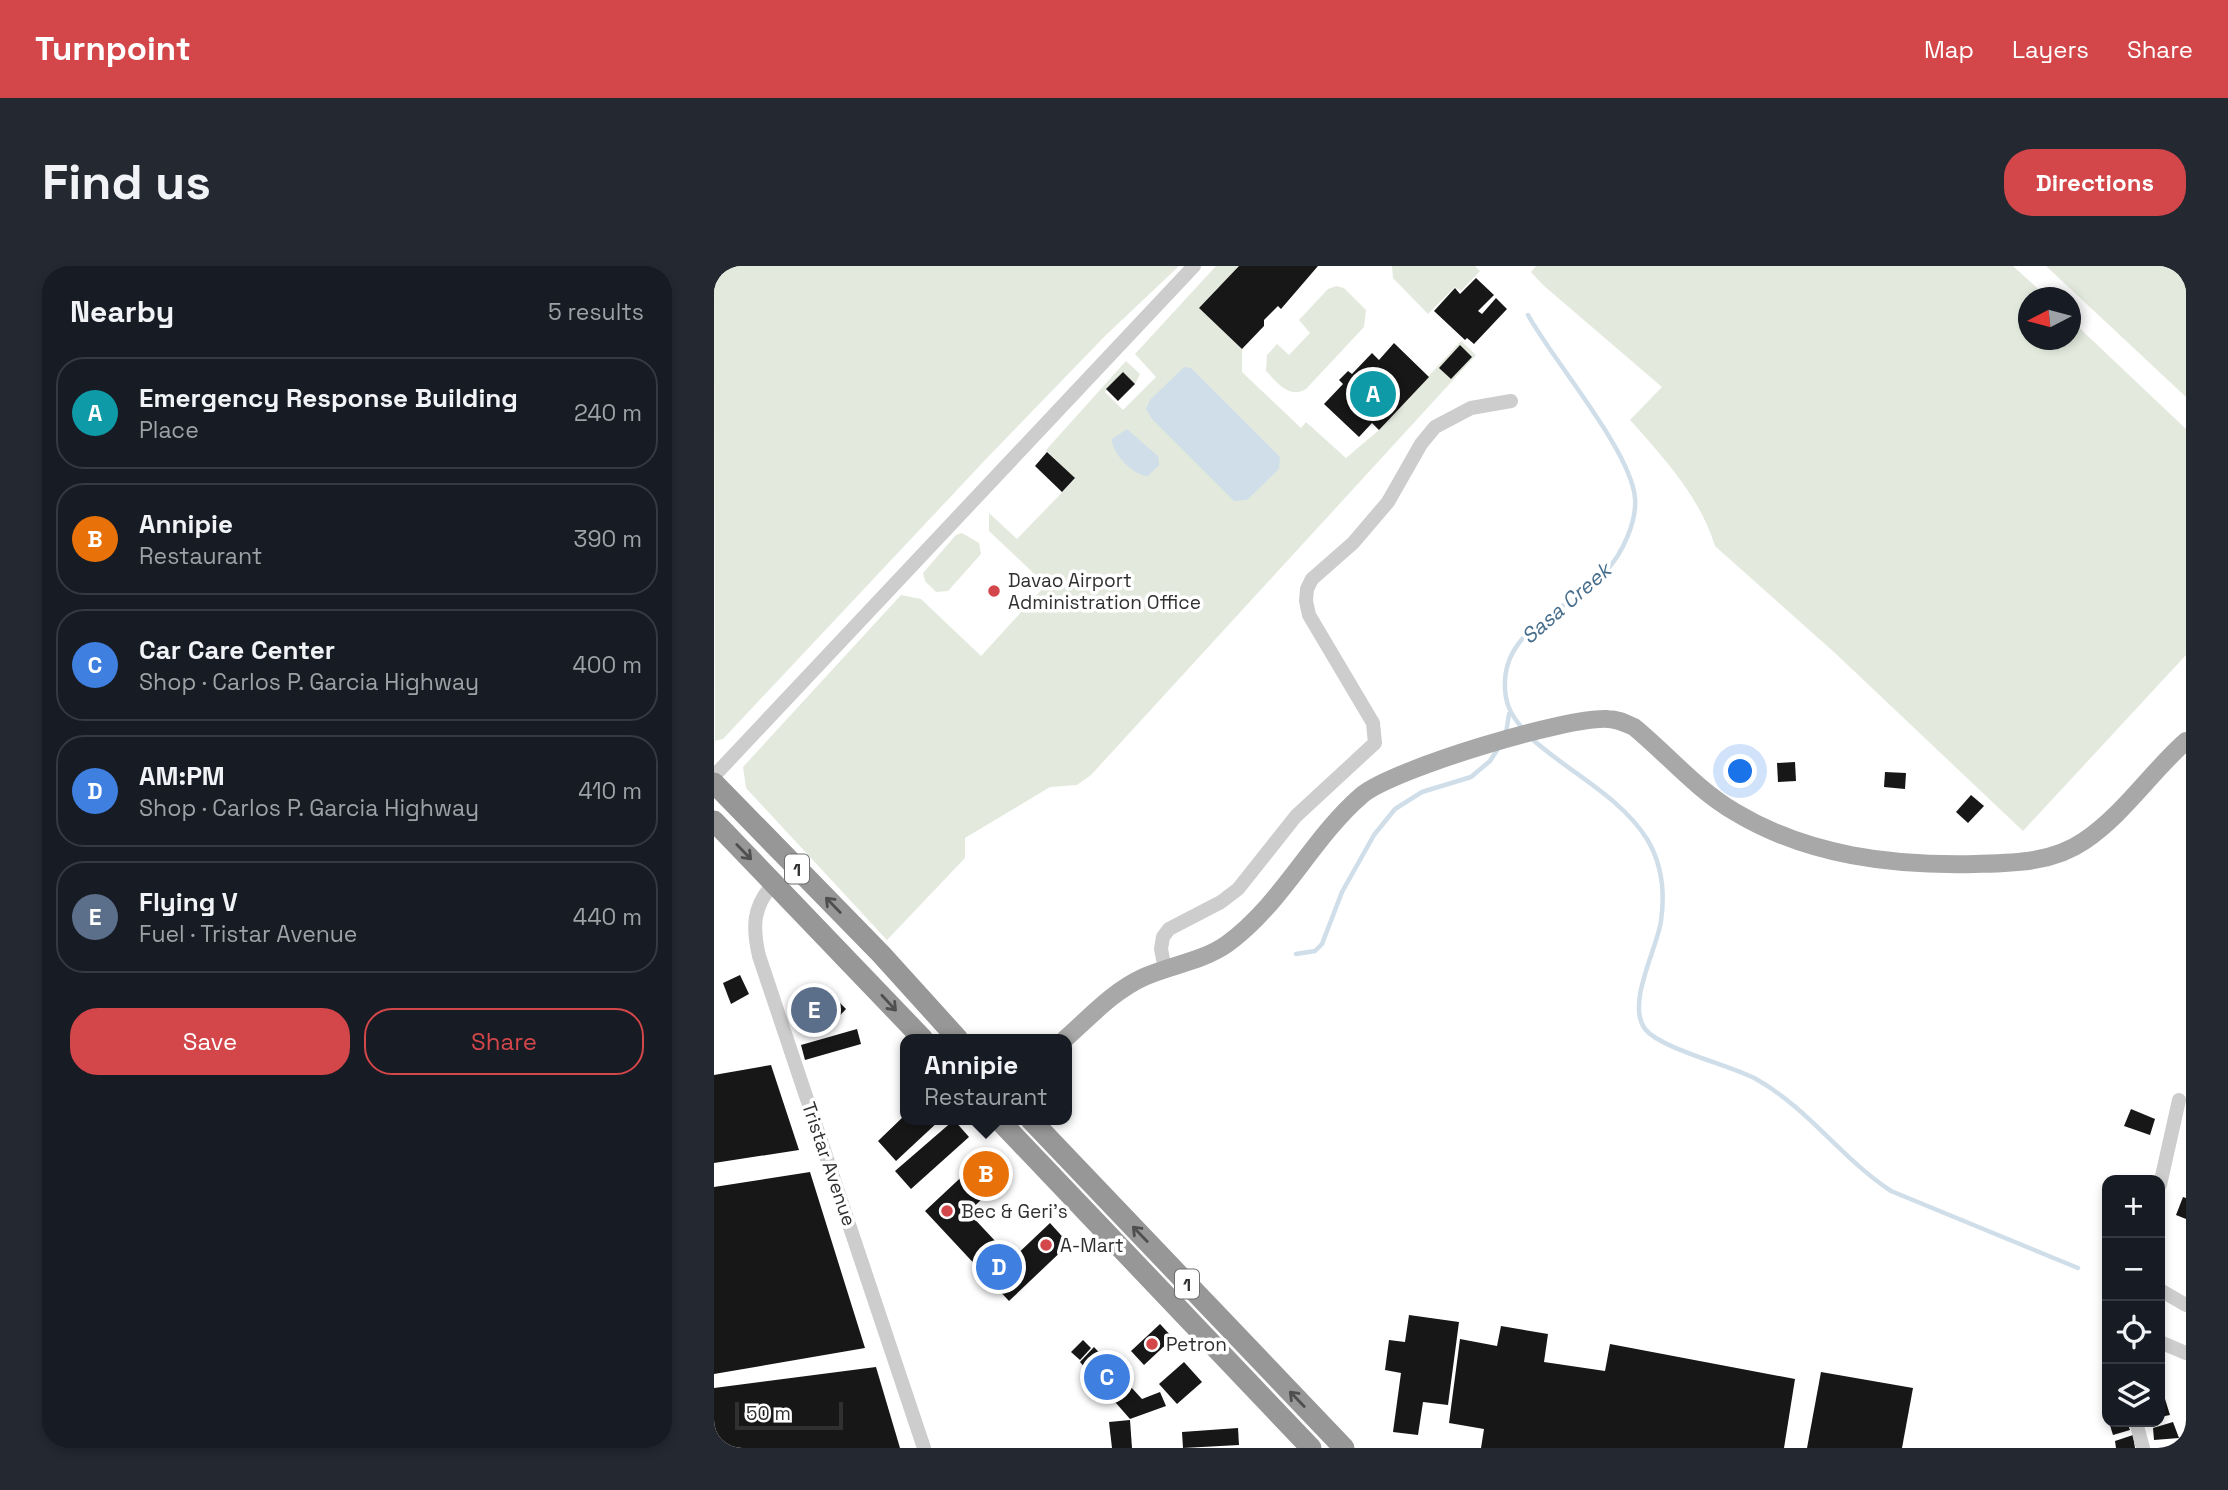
<!DOCTYPE html>
<meta charset="utf-8">
<style>
body{margin:0;font-family:"Space Grotesk",sans-serif;background:#242831;color:#f1f3f6}
.controls{position:absolute;right:21px;bottom:21px;display:grid;overflow:hidden;border-radius:14px;box-shadow:0 4px 10px #0003}
.controls button{width:63px;height:63px;display:grid;place-items:center;padding:0;border:0;border-bottom:2px solid #363941;background:#171b24;color:#f1f3f6;font:35px sans-serif}
.compass{position:absolute;left:1304px;top:21px;width:63px;height:63px;border-radius:50%;background:#171b24;box-shadow:0 4px 10px #0003;rotate:264deg}
.scale{position:absolute;left:21px;bottom:18px;width:108px;box-sizing:border-box;padding-left:7px;border:4px solid #303030;border-top:0;font-size:19px;line-height:24px;white-space:nowrap;color:#303030;-webkit-text-stroke:5px #fff;paint-order:stroke}
.you{position:absolute;left:1027px;top:506px;width:24px;height:24px;margin:-18px;border:5px solid #fff;border-radius:50%;background:#1a73e8;box-shadow:0 0 0 10px #1a73e833}
.badge{display:grid;place-items:center;width:46px;height:46px;border-radius:50%;background:#d3464a;color:#fff;font-size:23px;font-weight:700}
.pin{position:absolute;translate:-50% -50%;border:4px solid #fff;box-shadow:0 2px 7px #0006}
.popup{position:absolute;left:186px;top:768px;width:172px;height:91px;box-sizing:border-box;display:grid;place-content:center;border-radius:14px;background:#171b24;filter:drop-shadow(0 2px 5px #0005);font-size:23px;white-space:nowrap;color:#9ea1a6}
.popup b{font-size:26px;color:#f1f3f6}
.popup::after{content:'';position:absolute;left:50%;top:100%;margin-left:-14px;border:14px solid transparent;border-top-color:#171b24}
.list{margin:0;padding:0;list-style:none}
h2{display:flex;justify-content:space-between;align-items:center;height:91px;margin:0;padding:0 28px;font-size:30px}
h2 small{font-size:23px;font-weight:400;color:#9ea1a6}
.list li{display:grid;grid-template-columns:46px 1fr auto;gap:21px;align-items:center;box-sizing:border-box;height:112px;margin:0 14px 14px;padding:0 14px;border:2px solid #363941;border-radius:28px}
.list b{display:block;font-size:26px;white-space:nowrap}
.list p{margin:0;font-size:23px;white-space:nowrap;color:#9ea1a6}
.list em{font-size:23px;font-style:normal;color:#9ea1a6}
.actions{display:flex;gap:14px;padding:21px 28px}
.actions a{flex:1;padding:16px 0;border:2px solid #d3464a;border-radius:28px;text-align:center;font-size:24px;color:#d3464a}
.actions .main{background:#d3464a;color:#fff}
.icon{flex:none;width:38px;height:38px;fill:none;stroke:currentColor;stroke-width:2;stroke-linecap:round;stroke-linejoin:round}
.map{position:relative;flex:none;width:1472px;height:1182px;overflow:hidden;border-radius:28px}
header{display:flex;align-items:center;gap:42px;box-sizing:border-box;height:98px;padding:0 35px;background:#d3464a;color:#fff}
header strong{font-size:33px}
nav{display:flex;gap:38px;margin-inline-start:auto;font-size:24px}
.intro{display:flex;align-items:center;justify-content:space-between;box-sizing:border-box;height:168px;padding:0 42px}
h1{margin:0;font-size:49px}
.button{padding:18px 32px;border-radius:28px;background:#d3464a;color:#fff;font-size:24px;font-weight:700}
main{display:flex;gap:42px;padding:0 42px}
aside{flex:1;background:#171b24;border-radius:28px;box-shadow:0 4px 10px #0003}
.map>svg:first-child{display:block}
</style>
<header>
<strong>Turnpoint</strong>
<nav><a>Map</a><a>Layers</a><a>Share</a></nav>
</header>
<div class="intro"><h1>Find us</h1><a class="button">Directions</a></div>
<main>
<aside>
<h2>Nearby<small>5 results</small></h2>
<ul class="list">
<li><span class="badge" style="background:#0f9aa8">A</span><div><b>Emergency Response Building</b><p>Place</p></div><em>240 m</em></li>
<li><span class="badge" style="background:#e8710a">B</span><div><b>Annipie</b><p>Restaurant</p></div><em>390 m</em></li>
<li><span class="badge" style="background:#3f7fe0">C</span><div><b>Car Care Center</b><p>Shop · Carlos P. Garcia Highway</p></div><em>400 m</em></li>
<li><span class="badge" style="background:#3f7fe0">D</span><div><b>AM:PM</b><p>Shop · Carlos P. Garcia Highway</p></div><em>410 m</em></li>
<li><span class="badge" style="background:#5c6f8a">E</span><div><b>Flying V</b><p>Fuel · Tristar Avenue</p></div><em>440 m</em></li>
</ul>
<div class="actions"><a class="main">Save</a><a>Share</a></div>
</aside>
<div class="map">
<svg width="1472" height="1182" viewBox="0 0 1472 1182">
<rect width="100%" height="100%" fill="#fff"/>
<g fill="#e3e9dd">
<path d="M0 0H465L391 70 273 192 9 473 1 475Z"/>
<path d="M502 0H525L485 42 528 83V106L587 162 592 156 632 192 665 164 747 75 762 89 377 509 363 519 336 521 251 572V592L173 674 32 522 29 501 187 329 207 333 267 390 332 319 275 265V247L303 273 361 213 332 184 412 95 426 108 421 118 409 106 391 126 409 144 442 111 421 88Z"/>
<path d="M678 0H761L766 5 747 25 741 21 714 48 679 12Z"/>
<path d="M822 0H1299L1333 31 1314 32V74H1356L1357 54 1472 163V389L1309 565 1121 387 1001 280C986 231 950 192 916 154L948 121 829 19 817 6Z"/>
<path d="M1332 0H1472V131Z"/>
<path d="M622 20 630 22 652 44 650 61 592 123C575 133 564 117 552 105L553 89 563 78 575 89 596 67 585 54 614 23Z"/>
<path d="M248 267 265 277 267 288 234 325 222 326 211 315 209 307 242 269Z"/>
</g>
<g fill="#cfdee9">
<path d="M470 101 477 102 566 191 565 203 533 234 520 235 438 153 432 143 436 134Z"/>
<path d="M413 163 444 190 445 199 434 210C421 211 397 187 398 173Z"/>
</g>
<g fill="none" stroke-linecap="round" stroke-linejoin="round">
<g stroke="#cfdee9" stroke-width="4.5">
<path d="M809 463C796 448 790 436 791 415 793 359 860 342 892 305 908 288 923 256 921 232 917 185 840 96 814 49"/>
<path d="M792 467 795 448"/>
<path d="M817 472C854 506 905 529 933 573 948 598 951 627 947 655 943 683 912 738 931 763 947 783 1016 799 1042 813 1094 842 1128 893 1177 925L1364 1002"/>
<path d="M582 688 601 685 608 678 628 626 660 569 681 543 708 526 757 511 776 495 785 481"/>
</g>
</g>
<g fill="#171717">
<path d="M525 0H604L567 43 564 40 550 54V60L528 83 485 42Z"/>
<path d="M762 12 780 29 764 45 768 48 782 32 793 43 760 78 753 72 751 74 720 45 741 22 746 28Z"/>
<path d="M680 77 715 111 665 164 658 157 645 171 610 138 629 118 625 114 634 105 638 108 658 87 665 94Z"/>
<path d="M746 79 758 91 737 113 725 102Z"/>
<path d="M409 106 421 118 404 135 392 123Z"/>
<path d="M333 186 361 212 348 226 321 200Z"/>
<path d="M1081 496 1082 515 1064 516 1063 497Z"/>
<path d="M1171 506 1192 507 1191 523 1170 521Z"/>
<path d="M1257 529 1270 540 1254 557 1242 546Z"/>
<path d="M26 709 35 728 17 738 9 717Z"/>
<path d="M116 727 132 743 114 762 98 746Z"/>
<path d="M143 763 147 778 91 794 87 779Z"/>
<path d="M57 799 85 884 0 897V809Z"/>
<path d="M1417 843 1441 853 1436 869 1410 860Z"/>
<path d="M191 849V854H226L182 895 164 875Z"/>
<path d="M240 854 255 871 197 923 181 905Z"/>
<path d="M273 887 294 909 254 946 298 993 336 957 355 978 295 1035 211 945Z"/>
<path d="M96 906 151 1082 0 1108V921Z"/>
<path d="M1469 931 1472 932V953L1462 949Z"/>
<path d="M695 1049 745 1056 734 1139 709 1136 704 1169 679 1166 687 1107 671 1104 675 1074 691 1076Z"/>
<path d="M446 1058 459 1072 430 1099 417 1085Z"/>
<path d="M787 1060 834 1068 830 1096 891 1105 896 1078 1081 1113 1070 1182H767L770 1163 735 1157 746 1073 783 1080Z"/>
<path d="M369 1074 377 1082 366 1094 357 1086Z"/>
<path d="M380 1081 428 1133 446 1126 452 1140 416 1153 366 1096Z"/>
<path d="M470 1096 488 1116 463 1138 445 1118Z"/>
<path d="M162 1101 186 1182H0V1122Z"/>
<path d="M1107 1106 1199 1122 1188 1182H1093Z"/>
<path d="M1451 1133 1456 1149 1446 1151V1134Z"/>
<path d="M416 1154 418 1182H398L395 1156Z"/>
<path d="M1395 1156H1413L1416 1164 1399 1169Z"/>
<path d="M1459 1156 1465 1172 1440 1174 1439 1162Z"/>
<path d="M524 1162 525 1179 469 1182 468 1166Z"/>
<path d="M1419 1169 1421 1182H1402L1401 1175Z"/>
</g>
<g fill="none" stroke-linecap="round" stroke-linejoin="round">
<g stroke="#cdcdcd" stroke-width="14">
<path d="M0 510 480 0"/>
<path d="M60 617C39 640 38 660 45 690L210 1182"/>
<path d="M451 703 447 683 449 671 455 663 507 636 524 623 582 550 661 477 659 457 595 349 592 335 593 323 598 313 639 277 674 236 707 178 721 161 757 142 797 135"/>
<path d="M1446 919 1465 834"/>
<path d="M1446 1024 1472 1039"/>
<path d="M1446 1076 1472 1087"/>
<path d="M1422 1156 1429 1182"/>
</g>
<path stroke="#a8a8a8" stroke-width="18" d="M351 773C376 751 399 725 430 711 457 699 489 695 513 678 569 637 597 573 648 529 679 503 854 450 894 453 903 453 911 457 920 461 953 488 983 524 1021 546 1094 590 1179 600 1262 598 1299 597 1338 597 1370 575 1409 549 1437 506 1472 475"/>
<g stroke="#979797" stroke-width="21">
<path d="M0 517 167 688 244 773"/>
<path d="M0 555 209 773"/>
<path d="M285 854 597 1182"/>
<path d="M317 854 630 1182"/>
</g>
</g>
<defs><path id="oneway-shaft" d="M-6 0H5M1.5-3L5.5 0L1.5 3" fill="none" stroke-width="1.6" stroke-linecap="round" stroke-linejoin="round" transform="scale(1.75)"/></defs>
<g stroke="#4f4f4f">
<use href="#oneway-shaft" transform="translate(30 586) rotate(46)"/>
<use href="#oneway-shaft" transform="translate(119 639) rotate(-134)"/>
<use href="#oneway-shaft" transform="translate(175 737) rotate(47)"/>
<use href="#oneway-shaft" transform="translate(426 968) rotate(-134)"/>
<use href="#oneway-shaft" transform="translate(583 1133) rotate(-134)"/>
</g>
<g fill="#d3464a" stroke="#fff" stroke-width="2.5">
<circle cx="280" cy="325" r="7"/>
<circle cx="233" cy="945" r="7"/>
<circle cx="332" cy="979" r="7"/>
<circle cx="438" cy="1078" r="7"/>
</g>
<g text-anchor="middle" dominant-baseline="central" stroke-width="7" stroke-linejoin="round" paint-order="stroke">
<g fill="#fff" stroke="#6e6e6e" stroke-width="2">
<rect x="71" y="588.5" width="24" height="29" rx="5"/>
<rect x="461" y="1003.5" width="24" height="29" rx="5"/>
</g>
<g font-size="18" font-weight="bold" fill="#303030">
<text x="83" y="603">1</text>
<text x="473" y="1018">1</text>
</g>
<g font-size="19" fill="#303030" stroke="#fff" text-anchor="start">
<text x="294" y="314">Davao Airport<tspan x="294" dy="22">Administration Office</tspan></text>
<text x="247" y="945">Bec &amp; Geri's</text>
<text x="346" y="979">A-Mart</text>
<text x="452" y="1078">Petron</text>
</g>
<g font-size="19" fill="#303030" stroke="#fff">
<text transform="translate(115 898) rotate(71)">Tristar Avenue</text>
</g>
<g font-size="21" font-style="italic" fill="#466d8b" stroke="#fff">
<text transform="translate(852 337) rotate(-41)">Sasa Creek</text>
</g>
</g>
</svg>
<div class="controls">
<button>+</button>
<button>−</button>
<button><svg class="icon" aria-label="locate" viewBox="0 0 24 24"><circle cx="12" cy="12" r="6"/><path d="M12 2v4M12 18v4M2 12h4M18 12h4"/></svg></button>
<button><svg class="icon" aria-label="layers" viewBox="0 0 24 24"><path d="M12 4l9 5-9 5-9-5zM3 14l9 5 9-5"/></svg></button>
</div>
<svg class="compass" viewBox="-18 -18 36 36"><path d="M0-13l5 13h-10z" fill="#e53935"/><path d="M0 13l5-13h-10z" fill="#9ea1a6"/></svg>
<div class="scale">50 m</div>
<div class="you"></div>
<div class="pin badge" style="left:659px;top:128px;background:#0f9aa8">A</div>
<div class="pin badge" style="left:272px;top:908px;background:#e8710a">B</div>
<div class="popup"><b>Annipie</b>Restaurant</div>
<div class="pin badge" style="left:393px;top:1111px;background:#3f7fe0">C</div>
<div class="pin badge" style="left:285px;top:1001px;background:#3f7fe0">D</div>
<div class="pin badge" style="left:100px;top:744px;background:#5c6f8a">E</div>
</div>
</main>
